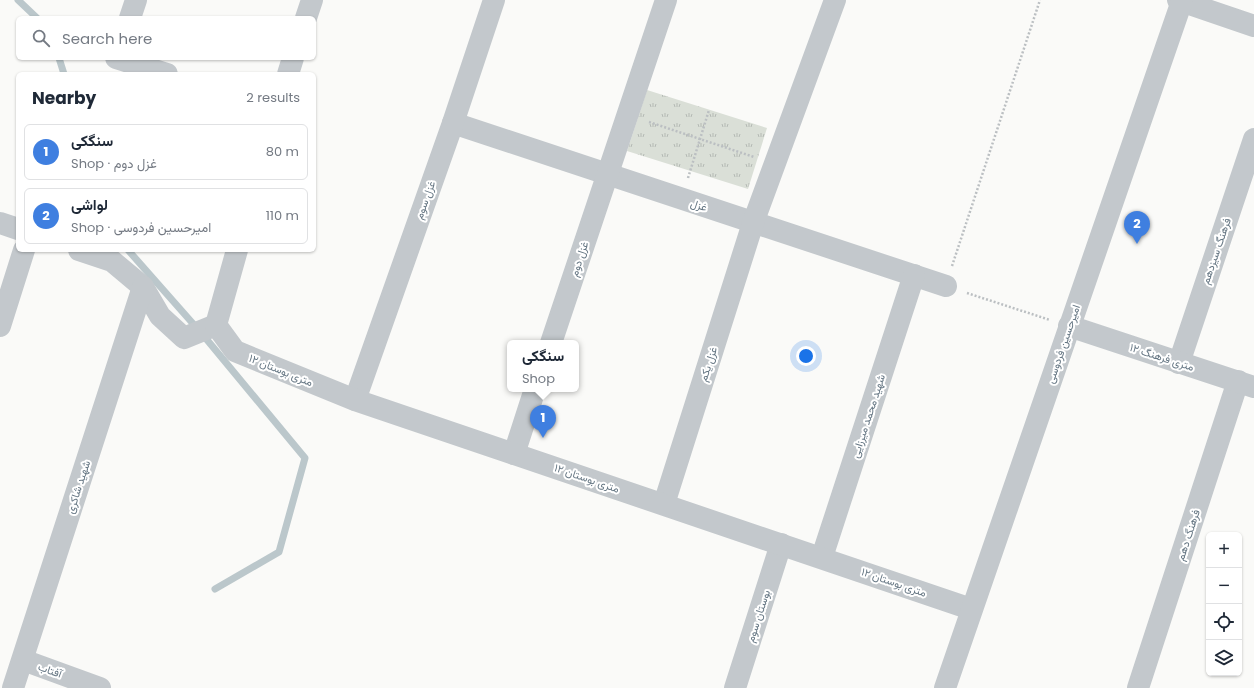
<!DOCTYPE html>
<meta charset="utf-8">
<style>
body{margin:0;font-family:Poppins,Vazirmatn,sans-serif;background:#f2f2f3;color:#1f2937}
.controls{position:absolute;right:12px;bottom:12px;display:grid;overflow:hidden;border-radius:6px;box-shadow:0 1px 3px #0004}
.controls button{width:36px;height:36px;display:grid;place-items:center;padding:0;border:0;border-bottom:1px solid #e0e1e3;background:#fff;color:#1f2937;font:20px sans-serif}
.you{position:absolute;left:806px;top:356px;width:14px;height:14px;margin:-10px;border:3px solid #fff;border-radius:50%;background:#1a73e8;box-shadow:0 0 0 6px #1a73e833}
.badge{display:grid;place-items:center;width:26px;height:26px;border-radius:50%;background:#0f766e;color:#fff;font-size:13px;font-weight:700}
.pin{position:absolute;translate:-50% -33px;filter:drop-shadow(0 1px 2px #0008)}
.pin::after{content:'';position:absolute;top:21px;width:14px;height:12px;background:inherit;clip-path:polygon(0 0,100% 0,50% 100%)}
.popup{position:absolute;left:507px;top:340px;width:72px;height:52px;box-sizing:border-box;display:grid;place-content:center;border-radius:6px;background:#fff;filter:drop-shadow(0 1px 3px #0005);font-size:13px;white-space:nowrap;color:#747a83}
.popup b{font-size:15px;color:#1f2937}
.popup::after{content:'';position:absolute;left:50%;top:100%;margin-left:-8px;border:8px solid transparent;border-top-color:#fff}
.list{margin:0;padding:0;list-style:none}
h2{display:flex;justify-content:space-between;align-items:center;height:52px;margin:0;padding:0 16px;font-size:17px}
h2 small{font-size:13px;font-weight:400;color:#747a83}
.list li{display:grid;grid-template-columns:26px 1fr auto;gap:12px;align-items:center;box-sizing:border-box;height:56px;margin:0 8px 8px;padding:0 8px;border:1px solid #e0e1e3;border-radius:6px}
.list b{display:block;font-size:15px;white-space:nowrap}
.list p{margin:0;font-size:13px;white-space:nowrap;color:#747a83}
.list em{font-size:13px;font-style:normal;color:#747a83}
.icon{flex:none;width:22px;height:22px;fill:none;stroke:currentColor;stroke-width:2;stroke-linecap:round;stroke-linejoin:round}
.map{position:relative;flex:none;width:1254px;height:688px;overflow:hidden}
.search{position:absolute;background:#fff;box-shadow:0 1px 3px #0004;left:16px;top:16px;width:300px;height:44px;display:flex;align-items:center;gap:10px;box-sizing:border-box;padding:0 14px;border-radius:6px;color:#747a83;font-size:15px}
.panel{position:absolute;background:#fff;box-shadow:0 1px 3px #0004;left:16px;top:72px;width:300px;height:180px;border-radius:6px}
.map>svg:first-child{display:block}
</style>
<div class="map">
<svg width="1254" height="688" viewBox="0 0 1254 688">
<defs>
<pattern id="grass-tufts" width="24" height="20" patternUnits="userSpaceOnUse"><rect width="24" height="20" fill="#dadfd7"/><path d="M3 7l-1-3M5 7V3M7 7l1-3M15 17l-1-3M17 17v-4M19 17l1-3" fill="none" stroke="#b4b9b4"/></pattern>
</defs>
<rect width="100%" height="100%" fill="#fafaf8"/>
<path fill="url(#grass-tufts)" d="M647 90 767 128 748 189 627 151Z"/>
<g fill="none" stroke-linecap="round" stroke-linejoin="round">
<g stroke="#bbc7cb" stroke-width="7">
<path d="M18 0 37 18"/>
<path d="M59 58 64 74"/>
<path d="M128 250 203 335 305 458 279 552 215 589"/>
</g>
<g stroke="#bbbfc2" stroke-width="2.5" stroke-dasharray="2 2" stroke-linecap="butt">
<path d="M649 122 754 157"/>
<path d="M688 178 709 110"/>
<path d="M952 266 1040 0"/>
<path d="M967 293 1050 320"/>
</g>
<g stroke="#c3c8cc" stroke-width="22">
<path d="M130 18 136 0"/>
<path d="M116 58 167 74"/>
<path d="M453 123 946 286"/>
<path d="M0 223 18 229"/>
<path d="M79 250 112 261 143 287 160 316 184 338 216 325"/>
<path d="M0 326 24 250"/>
<path d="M551 343 666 0"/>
<path d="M1179 363 1254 139"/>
<path d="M355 400 453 123 494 0"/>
<path d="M514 454 535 389"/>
<path d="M664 504 753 223 835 0"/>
<path d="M822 557 914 275"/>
<path d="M23 660 100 688"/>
<path d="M13 688 143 287"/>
<path d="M735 688 781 544"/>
<path d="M1138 688 1238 381"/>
</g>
<g stroke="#c3c8cc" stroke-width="22">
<path d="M1178 0 1254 26"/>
<path d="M306 18 312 0"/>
<path d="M288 74 293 58"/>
<path d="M237 250 216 325 235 351 355 400 971 609"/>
<path d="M1069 326 1254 387"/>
<path d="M945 688 1182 1"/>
</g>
</g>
<g text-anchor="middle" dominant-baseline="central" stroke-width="4" stroke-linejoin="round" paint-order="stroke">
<g font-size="11" fill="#657683" stroke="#fff">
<text transform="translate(425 200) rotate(-70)">غزل سوم</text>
<text transform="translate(699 205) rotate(18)">غزل</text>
<text transform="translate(1216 251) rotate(-71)">فرهنگ سیزدهم</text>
<text transform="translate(579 259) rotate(-72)">غزل دوم</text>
<text transform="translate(1063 344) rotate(-71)">امیرحسین فردوسی</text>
<text transform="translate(1162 357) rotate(18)">۱۲ متری فرهنگ</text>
<text transform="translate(708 364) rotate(-72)">غزل یکم</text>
<text transform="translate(281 370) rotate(22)">۱۲ متری بوستان</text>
<text transform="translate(868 416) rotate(-72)">شهید محمد میرزایی</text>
<text transform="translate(587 478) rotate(19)">۱۲ متری بوستان</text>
<text transform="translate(78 487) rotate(-72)">شهید شاکری</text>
<text transform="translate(1188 535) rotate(-72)">فرهنگ دهم</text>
<text transform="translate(894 582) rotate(19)">۱۲ متری بوستان</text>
<text transform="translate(758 616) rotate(-72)">بوستان سوم</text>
<text transform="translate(50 670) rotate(20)">آفتاب</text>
</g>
</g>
</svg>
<div class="controls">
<button>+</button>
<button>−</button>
<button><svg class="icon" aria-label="locate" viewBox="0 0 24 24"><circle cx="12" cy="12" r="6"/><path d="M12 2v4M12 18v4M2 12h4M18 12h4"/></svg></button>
<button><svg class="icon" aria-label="layers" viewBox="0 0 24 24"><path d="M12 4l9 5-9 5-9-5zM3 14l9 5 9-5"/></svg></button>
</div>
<div class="you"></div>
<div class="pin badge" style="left:543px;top:438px;background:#3f7fe0">1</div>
<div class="popup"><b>سنگکی</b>Shop</div>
<div class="pin badge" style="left:1137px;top:244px;background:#3f7fe0">2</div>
<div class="search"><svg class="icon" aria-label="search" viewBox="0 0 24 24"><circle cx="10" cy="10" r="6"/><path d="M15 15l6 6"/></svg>Search here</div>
<section class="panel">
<h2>Nearby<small>2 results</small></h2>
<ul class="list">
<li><span class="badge" style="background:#3f7fe0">1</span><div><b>سنگکی</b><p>Shop · غزل دوم</p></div><em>80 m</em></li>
<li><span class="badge" style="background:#3f7fe0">2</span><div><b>لواشی</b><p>Shop · امیرحسین فردوسی</p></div><em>110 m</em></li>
</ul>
</section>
</div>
